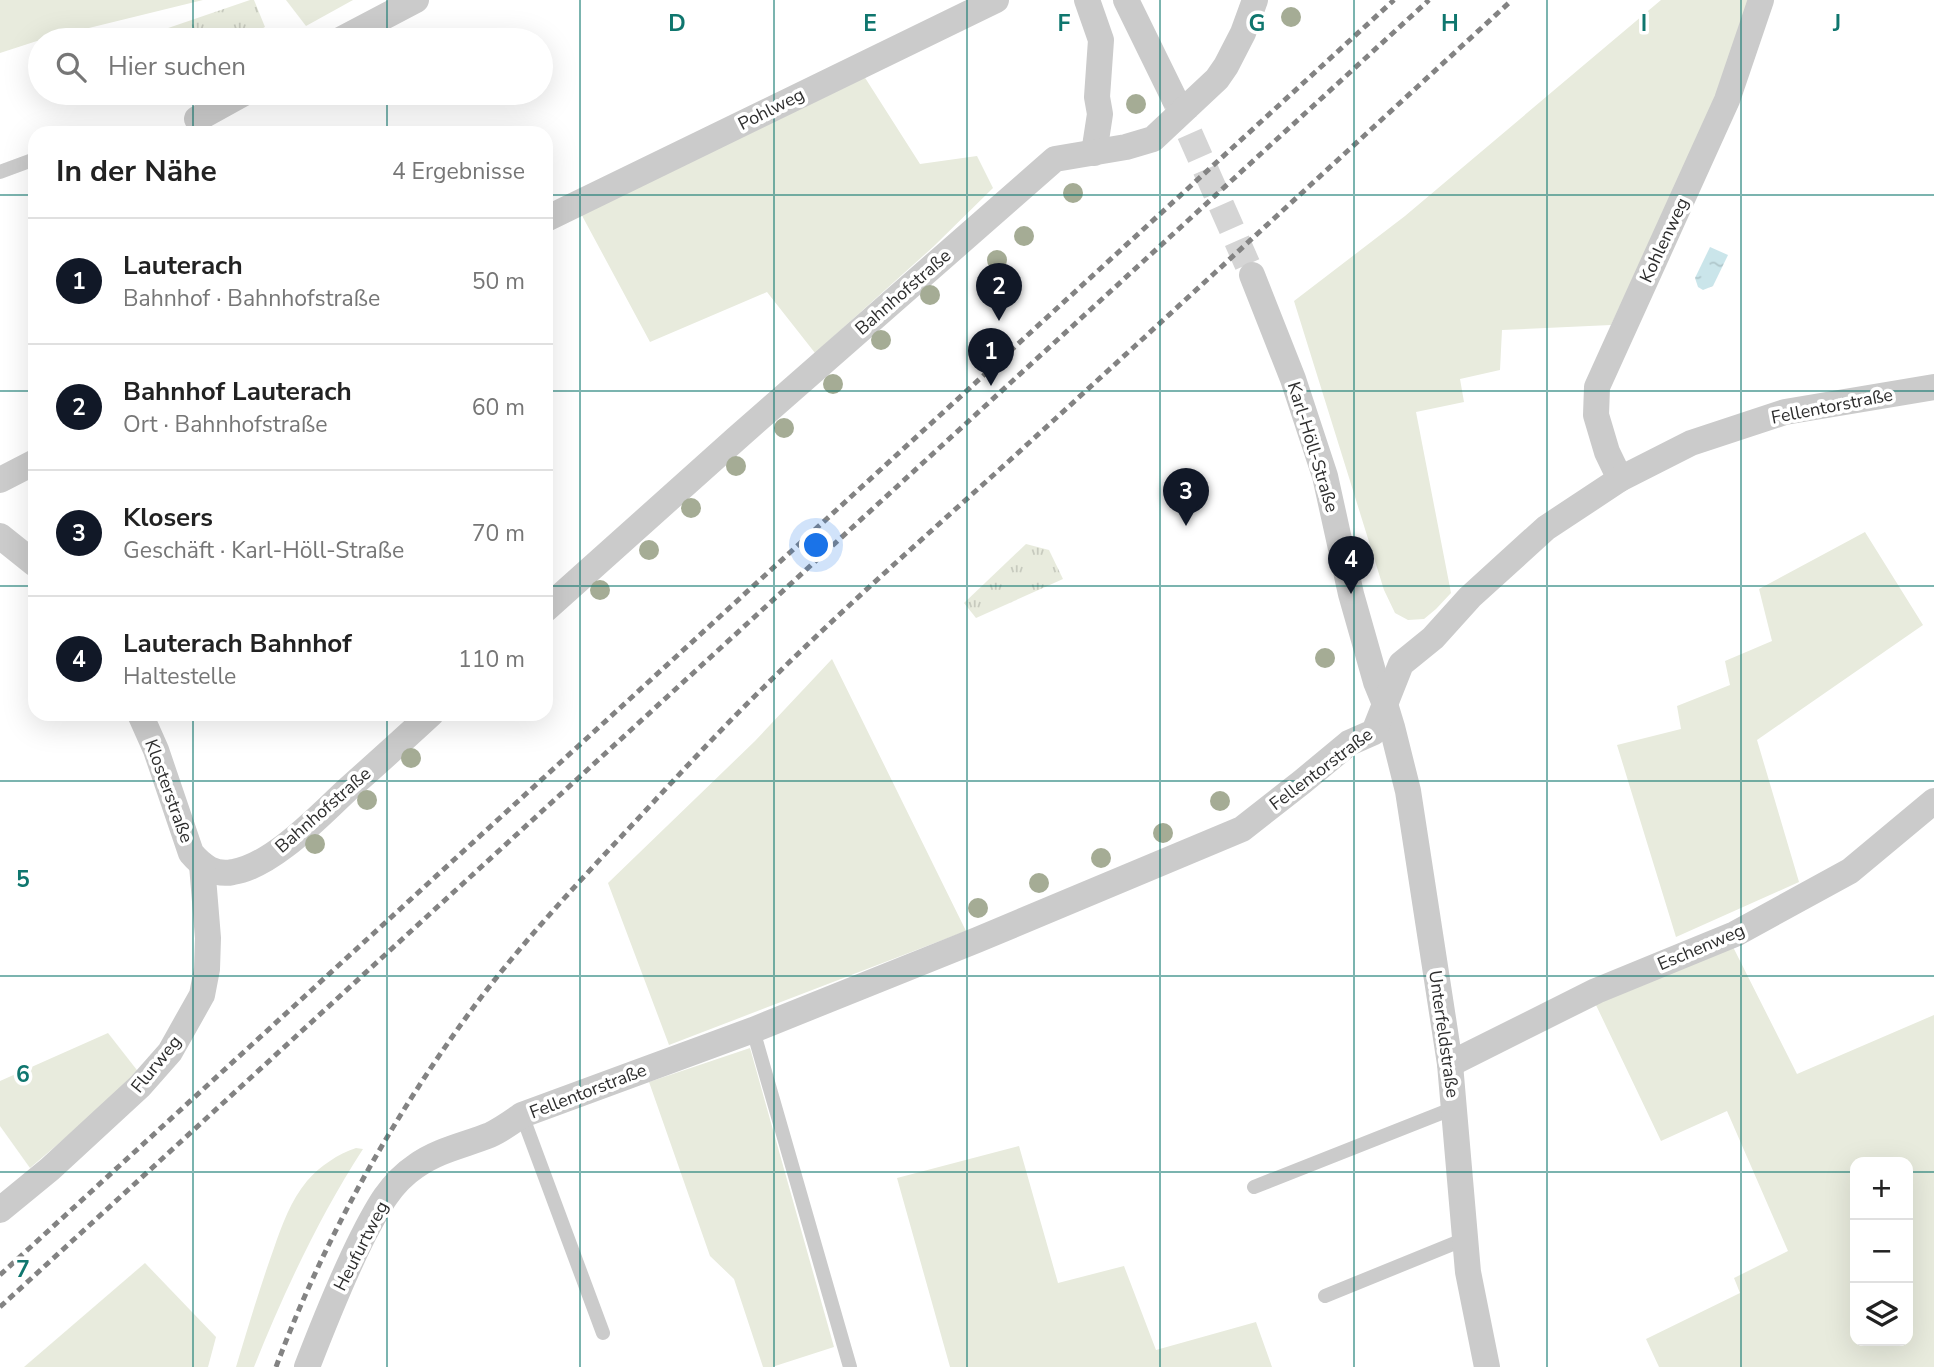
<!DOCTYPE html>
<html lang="de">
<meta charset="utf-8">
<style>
body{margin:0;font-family:"Nunito Sans",sans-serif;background:#f2f2f2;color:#222}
.controls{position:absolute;right:21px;bottom:21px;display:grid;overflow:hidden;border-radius:14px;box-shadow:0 7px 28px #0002}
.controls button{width:63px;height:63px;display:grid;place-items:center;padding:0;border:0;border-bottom:2px solid #e0e0e0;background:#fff;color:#222;font:35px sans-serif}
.you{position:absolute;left:817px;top:546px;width:24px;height:24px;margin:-18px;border:5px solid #fff;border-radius:50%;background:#1a73e8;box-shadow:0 0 0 10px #1a73e833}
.badge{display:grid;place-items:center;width:46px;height:46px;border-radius:50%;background:#111827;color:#fff;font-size:23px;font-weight:700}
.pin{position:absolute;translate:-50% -58px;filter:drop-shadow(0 2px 4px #0008)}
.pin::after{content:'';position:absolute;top:37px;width:24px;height:21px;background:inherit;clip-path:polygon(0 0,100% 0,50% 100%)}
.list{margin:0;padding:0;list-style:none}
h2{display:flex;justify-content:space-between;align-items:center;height:91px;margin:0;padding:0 28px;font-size:30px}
h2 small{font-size:23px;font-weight:400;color:#767676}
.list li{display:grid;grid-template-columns:46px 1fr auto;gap:21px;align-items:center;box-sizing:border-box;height:126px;padding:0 28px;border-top:2px solid #e0e0e0}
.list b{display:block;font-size:26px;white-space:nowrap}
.list p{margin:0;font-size:23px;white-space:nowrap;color:#767676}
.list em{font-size:23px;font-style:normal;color:#767676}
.icon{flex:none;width:38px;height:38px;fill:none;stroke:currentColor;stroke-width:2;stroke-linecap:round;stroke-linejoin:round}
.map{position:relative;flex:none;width:1934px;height:1367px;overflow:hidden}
.search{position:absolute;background:#fff;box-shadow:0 7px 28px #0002;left:28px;top:28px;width:525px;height:77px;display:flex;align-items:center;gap:18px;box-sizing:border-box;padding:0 24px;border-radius:38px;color:#767676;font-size:26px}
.panel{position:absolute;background:#fff;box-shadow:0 7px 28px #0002;left:28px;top:126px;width:525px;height:595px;border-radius:21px}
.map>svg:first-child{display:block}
</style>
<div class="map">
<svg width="1934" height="1367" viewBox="0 0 1934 1367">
<defs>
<pattern id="park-tufts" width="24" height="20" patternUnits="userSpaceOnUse" patternTransform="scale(1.75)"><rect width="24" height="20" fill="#e8ebdd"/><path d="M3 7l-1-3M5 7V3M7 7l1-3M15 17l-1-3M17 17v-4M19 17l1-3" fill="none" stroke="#c7cabe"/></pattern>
<pattern id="water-ripples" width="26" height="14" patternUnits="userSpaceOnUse" patternTransform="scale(1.75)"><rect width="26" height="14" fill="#cae5ea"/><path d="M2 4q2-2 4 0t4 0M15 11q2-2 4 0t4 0" fill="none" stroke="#aec5c9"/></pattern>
</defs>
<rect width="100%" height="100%" fill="#fff"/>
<g fill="#e8ebdd" fill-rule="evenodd">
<path d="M0 0H203L40 40 0 53Z"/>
<path d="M286 0H353L306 26Z"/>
<path d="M1661 0H1748L1720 95 1611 325 1502 330 1500 370 1460 379 1464 402 1416 412 1451 593 1436 609 1424 619 1408 620 1395 613 1384 590 1294 301 1405 216Z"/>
<path d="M862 73 920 164 977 156 993 188 933 247 815 353 767 292 650 342 579 210Z"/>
<path d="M1865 532 1923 625 1757 740 1799 882 1676 937 1617 745 1681 729 1677 706 1730 685 1725 661 1772 641 1759 589Z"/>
<path d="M832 659 966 931 669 1045 608 883 755 741Z"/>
<path d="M1730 941 1797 1074 1934 1015V1367H1659L1646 1339 1740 1293 1734 1278 1788 1251 1727 1111 1661 1141 1595 1003ZM1855 1162H1908V1341H1855Z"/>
<path d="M108 1033 140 1074 30 1168 0 1126V1081Z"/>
<path d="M750 1048 834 1347 772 1367H763L734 1279 710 1256 649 1082Z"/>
<path d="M1019 1146 1058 1283 1124 1266 1156 1350 1256 1322 1272 1367H950L897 1178Z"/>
<path d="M356 1148 363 1149C319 1217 284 1292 254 1367H236C248 1327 260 1287 274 1248 282 1225 291 1200 307 1181 320 1166 338 1154 356 1148Z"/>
<path d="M145 1263 216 1337 208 1367H24Z"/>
</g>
<g fill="url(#park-tufts)">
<path d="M250 0H254L265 27 241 40 136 39Z"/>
<path d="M1026 544 1049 550 1063 579 976 618 964 603Z"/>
</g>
<path fill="url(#water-ripples)" d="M1710 247 1728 255 1713 286 1703 290 1698 287 1695 278Z"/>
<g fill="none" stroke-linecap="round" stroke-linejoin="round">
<path stroke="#d5d5d5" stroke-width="26" stroke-dasharray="26 13" stroke-linecap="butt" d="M1174 98 1252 275"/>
<g stroke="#cbcbcb" stroke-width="14">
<path d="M0 172 35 159"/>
<path d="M753 1030 850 1367"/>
<path d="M522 1115 603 1333"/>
<path d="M1254 1187 1454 1108"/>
<path d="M1325 1296 1465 1239"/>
</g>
<g stroke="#cbcbcb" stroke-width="26">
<path d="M1087 0 1101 40 1097 97 1100 114 1094 153"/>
<path d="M1126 0 1174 98"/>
<path d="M340 40 416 0"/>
<path d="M197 119 244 93"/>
<path d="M546 219 996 0"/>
<path d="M1252 275 1293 379 1325 476 1351 594 1376 682 1385 704 1392 727 1408 791 1450 1064 1468 1272 1487 1367"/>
<path d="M1620 479 1607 452 1596 415 1597 387 1727 100 1761 0"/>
<path d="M0 480 35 462"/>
<path d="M0 536 35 564"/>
<path d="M546 609 737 438 1055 159 1126 147 1153 139 1217 79 1226 66 1243 33 1255 0"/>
<path d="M140 714 156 750 191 853C202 866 215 876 233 872 272 866 318 817 346 791 375 765 403 740 431 714"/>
<path d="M1450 1064 1596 991 1735 934 1850 871 1934 801"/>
<path d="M0 1210 50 1169 140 1086 170 1052 202 995 207 969 208 938 202 865"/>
<path d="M307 1367C324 1323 341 1280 362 1238 376 1211 389 1184 416 1166 438 1150 465 1145 490 1135 501 1130 512 1122 522 1115L753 1030 977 940 1242 829 1302 782 1349 743 1374 732 1401 664 1433 638 1470 597 1546 528 1620 479 1691 443 1785 412 1934 387"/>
</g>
<g stroke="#838383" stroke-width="5" stroke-dasharray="7 5" stroke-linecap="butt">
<path d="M0 1275 1394 0"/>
<path d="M0 1307 1429 0"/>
<path d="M276 1367C322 1244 386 1129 462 1023 513 952 573 888 633 824 675 779 717 733 762 689 841 610 926 536 1009 461 1177 308 1344 154 1512 0"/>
</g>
</g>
<g fill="#a5ac95">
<circle cx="1291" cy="17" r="10"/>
<circle cx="1136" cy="104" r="10"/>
<circle cx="1073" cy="193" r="10"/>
<circle cx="1024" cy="236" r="10"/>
<circle cx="997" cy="260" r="10"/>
<circle cx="930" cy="295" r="10"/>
<circle cx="881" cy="340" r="10"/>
<circle cx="833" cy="384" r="10"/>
<circle cx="784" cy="428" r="10"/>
<circle cx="736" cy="466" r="10"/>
<circle cx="691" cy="508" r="10"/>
<circle cx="649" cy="550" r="10"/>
<circle cx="600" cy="590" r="10"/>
<circle cx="1325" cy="658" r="10"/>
<circle cx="411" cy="758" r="10"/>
<circle cx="367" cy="800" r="10"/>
<circle cx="1220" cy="801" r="10"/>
<circle cx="1163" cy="833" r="10"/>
<circle cx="315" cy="844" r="10"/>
<circle cx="1101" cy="858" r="10"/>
<circle cx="1039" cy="883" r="10"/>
<circle cx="978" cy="908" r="10"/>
</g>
<path fill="none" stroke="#0f766e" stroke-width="2" stroke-opacity="0.55" d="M193 0V40M387 0V40M580 0V1367M774 0V1367M967 0V1367M1160 0V1367M1354 0V1367M1547 0V1367M1741 0V1367M193 93V133M387 93V133M0 195H35M546 195H1934M0 391H35M546 391H1934M0 586H35M546 586H1934M193 714V1367M387 714V1367M0 781H1934M0 976H1934M0 1172H1855M1908 1172H1934"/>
<g text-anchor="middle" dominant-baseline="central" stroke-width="7" stroke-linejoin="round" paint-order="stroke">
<g font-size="18" fill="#2e2e2e" stroke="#fff">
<text transform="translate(771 109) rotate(-27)">Pohlweg</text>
<text transform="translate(1664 240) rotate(-65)">Kohlenweg</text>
<text transform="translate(903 292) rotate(-41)">Bahnhofstraße</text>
<text transform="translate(1832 406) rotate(-11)">Fellentorstraße</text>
<text transform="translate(1313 447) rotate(73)">Karl-Höll-Straße</text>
<text transform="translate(1321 769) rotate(-37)">Fellentorstraße</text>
<text transform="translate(169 791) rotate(70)">Klosterstraße</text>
<text transform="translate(323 810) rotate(-41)">Bahnhofstraße</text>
<text transform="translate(1701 947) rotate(-23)">Eschenweg</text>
<text transform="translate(1444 1034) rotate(82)">Unterfeldstraße</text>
<text transform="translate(156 1064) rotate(-51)">Flurweg</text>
<text transform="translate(588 1091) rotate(-21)">Fellentorstraße</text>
<text transform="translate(361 1246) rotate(-63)">Heufurtweg</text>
</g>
</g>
<g font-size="23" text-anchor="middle" font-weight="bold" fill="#0f766e" stroke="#fff" stroke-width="7" stroke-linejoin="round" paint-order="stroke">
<text x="677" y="31">D</text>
<text x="870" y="31">E</text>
<text x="1064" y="31">F</text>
<text x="1257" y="31">G</text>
<text x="1450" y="31">H</text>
<text x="1644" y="31">I</text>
<text x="1837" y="31">J</text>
<text x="23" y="887">5</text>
<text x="23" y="1082">6</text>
<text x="23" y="1277">7</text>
</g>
</svg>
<div class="controls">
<button>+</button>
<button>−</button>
<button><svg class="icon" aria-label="layers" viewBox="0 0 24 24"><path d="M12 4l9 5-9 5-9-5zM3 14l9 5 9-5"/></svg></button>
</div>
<div class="you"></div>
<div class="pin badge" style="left:991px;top:386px">1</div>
<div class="pin badge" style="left:999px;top:321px">2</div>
<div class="pin badge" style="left:1186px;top:526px">3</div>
<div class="pin badge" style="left:1351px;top:594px">4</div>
<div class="search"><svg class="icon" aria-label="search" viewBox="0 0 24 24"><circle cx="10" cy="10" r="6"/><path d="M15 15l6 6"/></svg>Hier suchen</div>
<section class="panel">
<h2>In der Nähe<small>4 Ergebnisse</small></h2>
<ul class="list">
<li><span class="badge">1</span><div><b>Lauterach</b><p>Bahnhof · Bahnhofstraße</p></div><em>50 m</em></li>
<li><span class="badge">2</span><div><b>Bahnhof Lauterach</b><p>Ort · Bahnhofstraße</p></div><em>60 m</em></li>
<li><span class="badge">3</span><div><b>Klosers</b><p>Geschäft · Karl-Höll-Straße</p></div><em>70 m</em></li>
<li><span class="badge">4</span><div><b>Lauterach Bahnhof</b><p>Haltestelle</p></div><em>110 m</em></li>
</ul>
</section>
</div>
